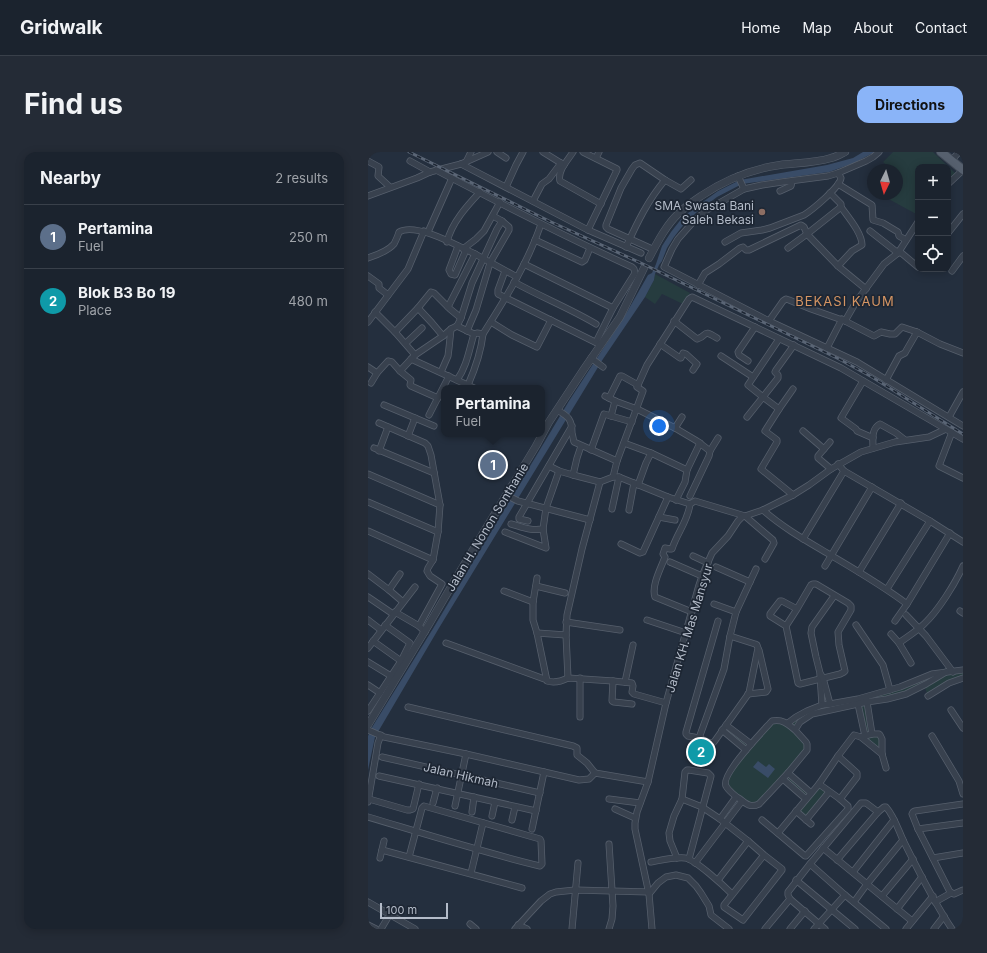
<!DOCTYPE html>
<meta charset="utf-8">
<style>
body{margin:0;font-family:Inter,sans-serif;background:#242b36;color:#f1f3f6}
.controls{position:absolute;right:12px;top:12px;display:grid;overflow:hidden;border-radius:8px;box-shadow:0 2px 10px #0003}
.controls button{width:36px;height:36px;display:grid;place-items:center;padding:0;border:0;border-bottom:1px solid #39404a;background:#1b232e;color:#f1f3f6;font:20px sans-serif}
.compass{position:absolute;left:499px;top:12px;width:36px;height:36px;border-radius:50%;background:#1b232e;box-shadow:0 2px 10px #0003;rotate:185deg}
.scale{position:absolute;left:12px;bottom:10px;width:68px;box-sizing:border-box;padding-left:4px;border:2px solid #b4bcc9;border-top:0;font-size:11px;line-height:14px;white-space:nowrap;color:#b4bcc9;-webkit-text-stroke:3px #1d2633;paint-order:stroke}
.you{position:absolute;left:291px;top:274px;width:14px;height:14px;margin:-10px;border:3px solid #fff;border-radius:50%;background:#1a73e8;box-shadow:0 0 0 6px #1a73e833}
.badge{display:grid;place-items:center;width:26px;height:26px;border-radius:50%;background:#8ab4f8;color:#fff;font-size:13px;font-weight:700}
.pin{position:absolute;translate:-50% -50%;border:2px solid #fff;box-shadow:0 1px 4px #0006}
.popup{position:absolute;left:73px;top:233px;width:104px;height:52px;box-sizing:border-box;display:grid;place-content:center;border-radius:8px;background:#1b232e;filter:drop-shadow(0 1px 3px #0005);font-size:13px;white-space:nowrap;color:#a0a4aa}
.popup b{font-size:15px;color:#f1f3f6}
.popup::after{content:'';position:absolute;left:50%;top:100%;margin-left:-8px;border:8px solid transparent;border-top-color:#1b232e}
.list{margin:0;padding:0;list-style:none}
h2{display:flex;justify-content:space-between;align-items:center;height:52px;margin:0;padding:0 16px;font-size:17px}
h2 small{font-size:13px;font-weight:400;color:#a0a4aa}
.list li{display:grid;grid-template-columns:26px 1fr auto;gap:12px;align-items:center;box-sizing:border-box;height:64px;padding:0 16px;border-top:1px solid #39404a}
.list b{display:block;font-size:15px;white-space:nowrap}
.list p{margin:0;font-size:13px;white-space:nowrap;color:#a0a4aa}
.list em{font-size:13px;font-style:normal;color:#a0a4aa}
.icon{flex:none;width:22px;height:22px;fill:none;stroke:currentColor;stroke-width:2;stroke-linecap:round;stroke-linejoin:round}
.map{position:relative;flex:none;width:595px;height:777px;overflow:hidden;border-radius:12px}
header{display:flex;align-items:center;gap:24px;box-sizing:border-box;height:56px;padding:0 20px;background:#1b232e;border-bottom:1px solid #39404a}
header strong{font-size:19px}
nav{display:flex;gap:22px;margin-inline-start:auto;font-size:14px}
.intro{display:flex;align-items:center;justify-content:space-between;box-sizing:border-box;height:96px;padding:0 24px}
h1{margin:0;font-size:28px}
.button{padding:10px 18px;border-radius:12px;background:#8ab4f8;color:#111;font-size:14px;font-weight:700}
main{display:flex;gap:24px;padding:0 24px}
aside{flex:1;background:#1b232e;border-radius:12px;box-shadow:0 2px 10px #0003}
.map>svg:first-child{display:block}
</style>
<header>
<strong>Gridwalk</strong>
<nav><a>Home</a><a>Map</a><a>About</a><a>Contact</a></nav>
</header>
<div class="intro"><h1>Find us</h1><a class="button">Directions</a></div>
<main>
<aside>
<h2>Nearby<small>2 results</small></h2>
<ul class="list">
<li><span class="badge" style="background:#5c6f8a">1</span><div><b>Pertamina</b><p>Fuel</p></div><em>250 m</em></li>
<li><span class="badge" style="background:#0f9aa8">2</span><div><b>Blok B3 Bo 19</b><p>Place</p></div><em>480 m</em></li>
</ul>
</aside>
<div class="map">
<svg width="595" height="777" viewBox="0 0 595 777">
<rect width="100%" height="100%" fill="#242f3e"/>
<g fill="#263c3f">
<path d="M525 0H565L587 21 580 27V15H550V63L515 44 514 42H529V18H522L523 17 515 10Z"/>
<path d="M287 122 322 141 315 152 294 142 287 152 277 145 286 128Z"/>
<path d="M595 518V526L560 544 556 533 541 540 499 550 504 582H511L514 602 497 584 490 552 444 562 427 578 439 594 420 621 443 641 451 632 461 640 438 668 428 659 438 647 415 627 391 652 374 649 358 630 378 598 354 578 358 573 383 592 404 569 420 571 428 565 462 552 555 526Z"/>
</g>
<g fill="#394c67">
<path d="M495 0H507L486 11 461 20 374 32 349 45 329 60 317 71 306 85 299 96 294 109 291 113 287 122 286 128 277 145 235 207 71 476 7 585 0 618V584L3 577 66 475 201 249 259 160 280 123 284 121 288 112 294 94 303 80 314 66 325 57 350 39 372 28 459 13 485 6Z"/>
<path d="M390 609 398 615 401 612 407 617 400 626 385 615Z"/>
</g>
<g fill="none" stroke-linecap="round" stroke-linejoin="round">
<g stroke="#565f6c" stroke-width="7">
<g id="minor">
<path d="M129 0 138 6"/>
<path d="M175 0 196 13"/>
<path d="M205 0C200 8 189 19 192 29L233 52"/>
<path d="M215 0 249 17V18L220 78"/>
<path d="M511 0 505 5 498 9 470 21 460 24 414 30 394 33 376 37 339 58 326 69 310 87 304 97 296 115 401 169 489 210 595 274"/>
<path d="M228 6 231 0"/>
<path d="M584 8 591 0"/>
<path d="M0 9 11 15 10 24 22 35"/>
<path d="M42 9 62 20"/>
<path d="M98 10 103 0"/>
<path d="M93 12 220 78 273 101"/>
<path d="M68 18C133 52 198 85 264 115L266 117 267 121 245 156 228 190"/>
<path d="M370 24 376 37"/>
<path d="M470 32 504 53 505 68 515 71 530 80 531 84 538 88"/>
<path d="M580 32 595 18"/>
<path d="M138 35 148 13 155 0"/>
<path d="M412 39 423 34 424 29"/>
<path d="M462 41 473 52V55C480 65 494 81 494 93L484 99 470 114"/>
<path d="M0 44 49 26 62 20 93 12 120 0"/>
<path d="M165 49 174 32 181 27 193 11"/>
<path d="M502 79 530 101"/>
<path d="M60 80 84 26"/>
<path d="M580 81 595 62"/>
<path d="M167 88 214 110 217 108 222 96"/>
<path d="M79 90C84 70 99 54 112 40"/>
<path d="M357 90 373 81 394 78 402 76 436 63C444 58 472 35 473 26L470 21"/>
<path d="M90 94 81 118 83 122 87 123 98 98"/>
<path d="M258 95C269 71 280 48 297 28L313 37 323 28"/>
<path d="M282 96 240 77 238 75V73L253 36 264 17 267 13 272 11 297 28"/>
<path d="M420 96 439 82 473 55"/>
<path d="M95 97 108 87 116 79 132 50"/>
<path d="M531 99 550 115"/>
<path d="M107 102 149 125"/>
<path d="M0 106C9 103 20 99 26 92 28 88 30 84 31 80 48 70 90 94 107 102L80 155"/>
<path d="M156 112 245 156"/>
<path d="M137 119 130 138V142L231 192"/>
<path d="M584 119 595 104"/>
<path d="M0 124 11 132V136L20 143"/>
<path d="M146 130C173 145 201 156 228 172"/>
<path d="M330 133 337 121 351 112 372 96 375 95 378 98H381L433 73 436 75 439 82 470 114 498 137"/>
<path d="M50 156 64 171 75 184"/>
<path d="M7 160 27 180 47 203"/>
<path d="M306 169 329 187C341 184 333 176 349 186"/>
<path d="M401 169 415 149 418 147 421 148 443 157 477 169 506 184 513 180 522 182H527L534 175 549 180 572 192 595 201"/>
<path d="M477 169 488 150 516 112 530 101 550 70"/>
<path d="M0 170 40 117 56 79"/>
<path d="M123 170 144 183 169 195 183 168"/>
<path d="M89 174 93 166 104 131 129 77 134 69"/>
<path d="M99 179 108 158 122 111 141 78V75L134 69 125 64"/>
<path d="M27 180 50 156 63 140 66 141 82 157 93 166"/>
<path d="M106 182 109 181 115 182C137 147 160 111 173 72"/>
<path d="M411 187 380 233 395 245 410 226V223L407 220 408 218 426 193"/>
<path d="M38 191 54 176"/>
<path d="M292 192 312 206H313L315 201 318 202 329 212 325 218"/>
<path d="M459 196 474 167"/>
<path d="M353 204 385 225"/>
<path d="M223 206 235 215"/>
<path d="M43 207 106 236"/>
<path d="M380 209 371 203 370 200 387 175"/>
<path d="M0 215 9 221 20 209 24 210 32 219 47 203 75 184 83 177 89 174 106 182C101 198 99 214 89 228"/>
<path d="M32 219 43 228 42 233 43 234 70 246"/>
<path d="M73 220 80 204 81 196 83 177"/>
<path d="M518 228 531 204 537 201 538 199 549 180"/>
<path d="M495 229 473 266 488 277 489 279 505 286"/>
<path d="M3 231 9 221"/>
<path d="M100 233C107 217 113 200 115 182"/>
<path d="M237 244 247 249 269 257 307 276"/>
<path d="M241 246 252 224H254L270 233"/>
<path d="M16 253 66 274"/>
<path d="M411 257 397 279 409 288V290L393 317 425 343"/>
<path d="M189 258C200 264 204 267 204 281 205 284 205 287 206 290L249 309"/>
<path d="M61 263 81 224"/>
<path d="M243 264 247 249"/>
<path d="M314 265 307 276 329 289 342 299"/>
<path d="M379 265 395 245 411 257 425 237"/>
<path d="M581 265 595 240"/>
<path d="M11 271 57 291 60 294 63 303 72 353 70 380 65 408 60 416 59 419 62 424 74 432 51 474"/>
<path d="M435 279 456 297"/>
<path d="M584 280 571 314 595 326"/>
<path d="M40 284 47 266"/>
<path d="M462 290 450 304V306L463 317"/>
<path d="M256 291 283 301"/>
<path d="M6 296 66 321"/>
<path d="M505 296C505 287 503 277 512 272L528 281 537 288"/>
<path d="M223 298 236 262 264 270"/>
<path d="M11 299 20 275"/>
<path d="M470 312 476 319 562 369 595 390"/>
<path d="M181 314 191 319 205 323 232 330 245 325H251L300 345 322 352 327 349 377 364 405 388 406 391 397 407"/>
<path d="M0 322 72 353"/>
<path d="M205 323 209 306 213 294"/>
<path d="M245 325 249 309 275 239 269 235 270 233 279 213 321 147 324 145 473 216 595 287"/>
<path d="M270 333 278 311 283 301 319 318"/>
<path d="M138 343 150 349 222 368"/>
<path d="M322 344 341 304 342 299 350 286"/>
<path d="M308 348 317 330 319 318 332 291"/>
<path d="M0 350 70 380"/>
<path d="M322 352C320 369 309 381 304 397H302L297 396 295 402 297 405C293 416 283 434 287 445L324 460"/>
<path d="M244 357 251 325"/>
<path d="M261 358 266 331"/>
<path d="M395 358C414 375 437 388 459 401 486 417 514 433 539 452"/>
<path d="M291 365 307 368"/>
<path d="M160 369 151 367V365L204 274"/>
<path d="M143 372C154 375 162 379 175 377"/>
<path d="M0 379 65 408"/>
<path d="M137 380 178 396 175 377 178 356 191 319"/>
<path d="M435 387 476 319"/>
<path d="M253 392 272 401 275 400 300 345"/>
<path d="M325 404 340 411"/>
<path d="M302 410 334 424"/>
<path d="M457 414 504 335"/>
<path d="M348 415 382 430"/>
<path d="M491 420 533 351"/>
<path d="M0 422 21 438 35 450"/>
<path d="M169 426 165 450V468L169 481 179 529C186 531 194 529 200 526L245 529 264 531 265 534 264 540 266 542 298 551"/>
<path d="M168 434 197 441"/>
<path d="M519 437 562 369"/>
<path d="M21 438 32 422"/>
<path d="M136 439 165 450"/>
<path d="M0 445 25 462"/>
<path d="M346 452 368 460"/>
<path d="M592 459 595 461"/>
<path d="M27 460 51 474 57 480"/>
<path d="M538 463 558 484 585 520"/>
<path d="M0 468 13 478"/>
<path d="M279 468 318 481"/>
<path d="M350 469 318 580V582L320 584 331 586 342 591 346 590 381 541 390 496 389 493 387 492 362 484"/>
<path d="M527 469 539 452 582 381"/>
<path d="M198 470 252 478"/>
<path d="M488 473 515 513 522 538"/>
<path d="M418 474 429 457 443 433 445 432H448L480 451 483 454V458L470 480 471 493 477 519 476 520 472 522 432 532 430 531 418 474 402 464V462L412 449H414L429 457"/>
<path d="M169 481 198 483"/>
<path d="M523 482 531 491 543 511"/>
<path d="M5 489 33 509"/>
<path d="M78 491 179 528"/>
<path d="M531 491C539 485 549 479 556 472 570 459 587 432 595 414"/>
<path d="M0 496 47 435"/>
<path d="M0 510 23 524"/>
<path d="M452 523 454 553"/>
<path d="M200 526 198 483 199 463 214 397 232 330"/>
<path d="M212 526V565"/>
<path d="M245 529 244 549 246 550 264 552"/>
<path d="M257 530 265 493"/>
<path d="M0 533 12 541"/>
<path d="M380 542 398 540 400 537 391 498"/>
<path d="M560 544 581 531 595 526"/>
<path d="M499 550 504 582"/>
<path d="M462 552 455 526 452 521 448 505 443 481 444 475 466 444"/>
<path d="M490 552 497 584"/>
<path d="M40 555 205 594 209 596V603L219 611 227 621"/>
<path d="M583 558 595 576"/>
<path d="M0 559 33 509 42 491 17 473"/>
<path d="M420 571 428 565 439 559 454 553 462 552 490 547 532 535 564 522 595 518"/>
<path d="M358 573 383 592"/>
<path d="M0 578 16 585 98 602 211 628 221 627 227 621 280 630"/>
<path d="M354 578 378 598"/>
<path d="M427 578C420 572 415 567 404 569 396 578 352 623 358 634 360 638 368 645 372 647 378 652 383 656 391 652L420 621 439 598V592L438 590 427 578 432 570 444 562 499 550 519 547 538 542 558 532 578 520"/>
<path d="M564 584 591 629 595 642"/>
<path d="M493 585 514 602"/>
<path d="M331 586 356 517 362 484 368 460 388 417"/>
<path d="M14 605 172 641"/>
<path d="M420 621 443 641"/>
<path d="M11 624 168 659"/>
<path d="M415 627 438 647"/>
<path d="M451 632 472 647"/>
<path d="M1 647 39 658H42L45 657 51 632"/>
<path d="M241 647 272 651"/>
<path d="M314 647 334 655 352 667 380 689 396 703 414 717V718L375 768 356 755V753L396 703"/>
<path d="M0 650 10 591 13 583"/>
<path d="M65 651 69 636"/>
<path d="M595 652 547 659 545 660 544 662 550 677 582 740 586 742 595 738"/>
<path d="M87 654 98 602"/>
<path d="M247 657 267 666"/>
<path d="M428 659 443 672"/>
<path d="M104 660 106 645"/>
<path d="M124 664 127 650"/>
<path d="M0 665C57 682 114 700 172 714L174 712 173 689 172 687 56 654 54 656 41 705"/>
<path d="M352 667 368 645"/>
<path d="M144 668 147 655"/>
<path d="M394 668 437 704H438L480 657V654L472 647 489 625V621L470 604"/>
<path d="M438 668 461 640"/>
<path d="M164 677 176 620"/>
<path d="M550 677 595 671"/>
<path d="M410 681 451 632 470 604 486 583 493 585 504 582H511L512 583 514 587V602L518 616"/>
<path d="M241 692 245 754 244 767 241 777"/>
<path d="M455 696 544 769"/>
<path d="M14 698 154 736"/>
<path d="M12 706 16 689"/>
<path d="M309 706 302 689 301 681 306 664 314 647 317 620 319 618H321L340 621 343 624 321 707"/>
<path d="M565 706 595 701"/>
<path d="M469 708 510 660 516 655H518C526 664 530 677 535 688 550 718 565 749 584 777"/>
<path d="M283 710C294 708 306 705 317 706 327 707 357 735 364 742"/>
<path d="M327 711 374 649"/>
<path d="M442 712 477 743 518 777"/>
<path d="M485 720 526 668"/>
<path d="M103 721 115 671"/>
<path d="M350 728 380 689"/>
<path d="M428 728 487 777"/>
<path d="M281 742 290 731 298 725 308 723 320 726 328 734 333 741 341 754 343 763 361 777"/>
<path d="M514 744 545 707"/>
<path d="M0 750 47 777"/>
<path d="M486 750 499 732 535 688"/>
<path d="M567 750 583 741"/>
<path d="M529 757 554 725"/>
<path d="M102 772 108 777"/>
<path d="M0 773 8 777"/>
<path d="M150 773 159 777"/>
<path d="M13 777 22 762"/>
<path d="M147 777 173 749 182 742 188 740 207 738 281 740"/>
<path d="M204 777 210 711"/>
<path d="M284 777 281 742 267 677V671L269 660 280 630 298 551 331 433 334 424 344 401 360 384 370 369 374 365 395 358 425 343 441 333 463 317 493 300 527 290 561 285 578 277"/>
<path d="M397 777 422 747"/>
<path d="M422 777 437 759"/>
<path d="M446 777 477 743"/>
<path d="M457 777 422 747 420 743V740L442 712 493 651H498L510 660"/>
<path d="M538 777 565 744"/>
<path d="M566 777 576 764"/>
</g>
</g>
<g stroke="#565f6c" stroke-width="8">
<g id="tertiary">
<path d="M281 106C289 91 298 73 311 61 318 54 326 49 333 44 357 28 383 17 412 13 429 11 447 11 463 6 468 5 473 2 477 0"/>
<path d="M0 573 60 474 100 406 168 294 181 270 216 217 252 165 276 116"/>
</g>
</g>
<g stroke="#414a57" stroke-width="10">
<path id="primary" d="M573 0 595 18"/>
</g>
<use href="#minor" stroke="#38414e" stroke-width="5.5"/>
<use href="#tertiary" stroke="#38414e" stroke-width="7"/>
<use href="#primary" stroke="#56606e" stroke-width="8"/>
<g stroke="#5a6575" stroke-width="3">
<path id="rail" d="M41 0 181 69 275 112 471 207 504 225 595 282"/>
</g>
<use href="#rail" stroke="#1d2633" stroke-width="1.5" stroke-dasharray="4.5" stroke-linecap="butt"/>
</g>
<circle fill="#8d6e63" stroke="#1d2633" stroke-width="1.5" cx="394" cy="60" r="4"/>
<g text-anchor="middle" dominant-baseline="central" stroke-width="3.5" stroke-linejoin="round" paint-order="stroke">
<g font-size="12" fill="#b4bcc9" stroke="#1d2633" text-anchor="end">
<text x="386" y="53">SMA Swasta Bani<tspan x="386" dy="14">Saleh Bekasi</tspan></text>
</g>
<g font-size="12" fill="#b4bcc9" stroke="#1d2633">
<text transform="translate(119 375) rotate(-59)">Jalan H. Nonon Sonthanie</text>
<text transform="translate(321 476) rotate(-73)">Jalan KH. Mas Mansyur</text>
<text transform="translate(93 623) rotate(13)">Jalan Hikmah</text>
</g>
<g font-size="13" letter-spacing="1" fill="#d59563" stroke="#1d2633">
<text x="477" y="149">BEKASI KAUM</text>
</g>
</g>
</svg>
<div class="controls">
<button>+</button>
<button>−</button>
<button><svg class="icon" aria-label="locate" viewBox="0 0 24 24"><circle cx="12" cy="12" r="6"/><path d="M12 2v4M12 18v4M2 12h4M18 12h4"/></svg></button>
</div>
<svg class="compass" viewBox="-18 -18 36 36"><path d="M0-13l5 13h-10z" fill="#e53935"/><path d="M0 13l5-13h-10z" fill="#a0a4aa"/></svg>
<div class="scale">100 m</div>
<div class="you"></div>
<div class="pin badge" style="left:125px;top:313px;background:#5c6f8a">1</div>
<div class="popup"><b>Pertamina</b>Fuel</div>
<div class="pin badge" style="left:333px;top:600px;background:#0f9aa8">2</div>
</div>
</main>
